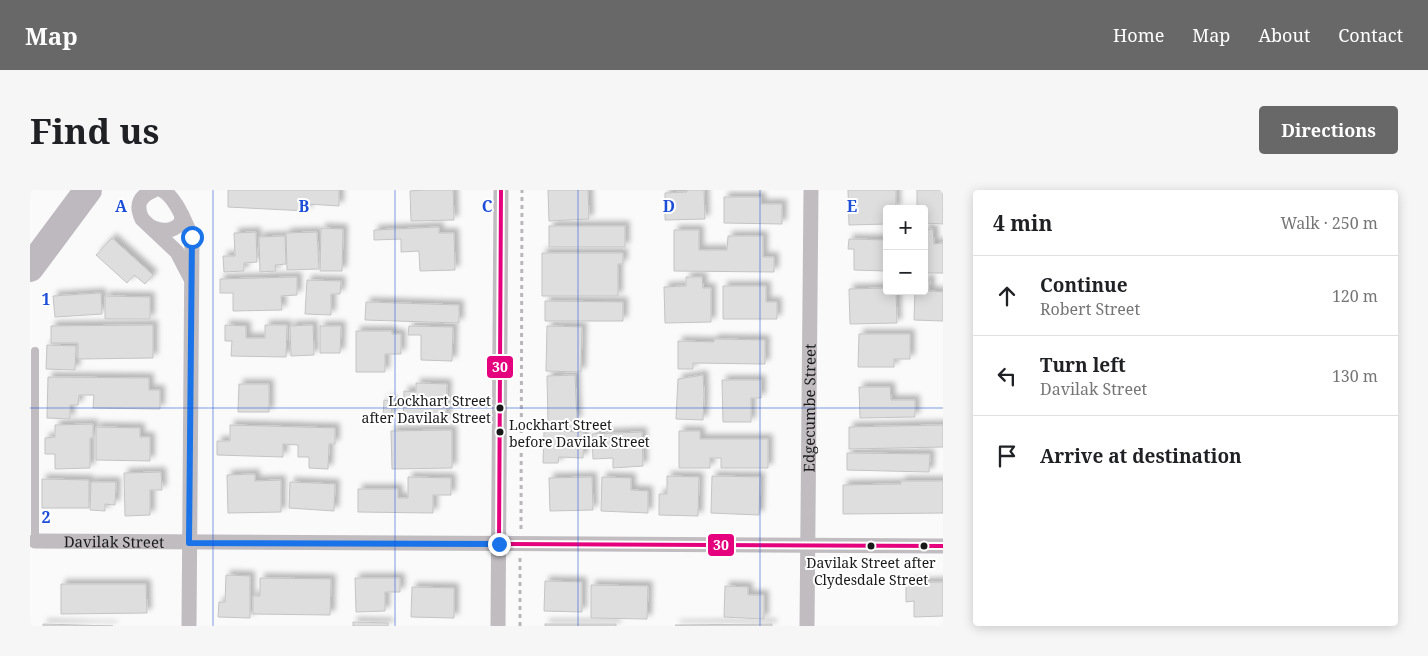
<!DOCTYPE html>
<meta charset="utf-8">
<style>
body{margin:0;font-family:"Noto Serif",serif;background:#f6f6f6;color:#202124}
.controls{position:absolute;right:15px;top:15px;display:grid;overflow:hidden;border-radius:5px;box-shadow:0 2px 12px #0003}
.controls button{width:45px;height:45px;display:grid;place-items:center;padding:0;border:0;border-bottom:1px solid #e0e0e0;background:#fff;color:#202124;font:25px sans-serif}
.stop{position:absolute;width:15px;height:15px;margin:-11px;border:4px solid #1a73e8;border-radius:50%;background:#fff}
.stop.end{background:#1a73e8;border-color:#fff;box-shadow:0 1px 5px #0008}
.list{margin:0;padding:0;list-style:none}
h2{display:flex;justify-content:space-between;align-items:center;height:65px;margin:0;padding:0 20px;font-size:21px}
h2 small{font-size:16px;font-weight:400;color:#757577}
.list li{display:grid;grid-template-columns:32px 1fr auto;gap:15px;align-items:center;box-sizing:border-box;height:80px;padding:0 20px;border-top:1px solid #e0e0e0}
.list b{display:block;font-size:19px;white-space:nowrap}
.list p{margin:0;font-size:16px;white-space:nowrap;color:#757577}
.list em{font-size:16px;font-style:normal;color:#757577}
.icon{flex:none;width:28px;height:28px;fill:none;stroke:currentColor;stroke-width:2;stroke-linecap:round;stroke-linejoin:round}
.map{position:relative;flex:none;width:913px;height:436px;overflow:hidden;border-radius:5px}
header{display:flex;align-items:center;gap:30px;box-sizing:border-box;height:70px;padding:0 25px;background:#686868;color:#fff}
header strong{font-size:24px}
nav{display:flex;gap:28px;margin-inline-start:auto;font-size:18px}
.intro{display:flex;align-items:center;justify-content:space-between;box-sizing:border-box;height:120px;padding:0 30px}
h1{margin:0;font-size:35px}
.button{padding:12px 22px;border-radius:5px;background:#686868;color:#fff;font-size:18px;font-weight:700}
main{display:flex;gap:30px;padding:0 30px}
aside{flex:1;background:#fff;border-radius:5px;box-shadow:0 2px 12px #0003}
.map>svg:first-child{display:block}
</style>
<header>
<strong>Map</strong>
<nav><a>Home</a><a>Map</a><a>About</a><a>Contact</a></nav>
</header>
<div class="intro"><h1>Find us</h1><a class="button">Directions</a></div>
<main>
<div class="map">
<svg width="913" height="436" viewBox="0 0 913 436">
<defs>
<filter id="shadow"><feDropShadow dx="4.5" dy="-4.5" stdDeviation="2.5" flood-color="#0004"/></filter>
</defs>
<rect width="100%" height="100%" fill="#fafafa"/>
<g fill="#dfdedf" stroke="#c4c4c4" filter="url(#shadow)">
<path d="M198 0H309V16L278 14 277 21 198 17Z"/>
<path d="M393 0H423L424 30 381 31 380 1Z"/>
<path d="M518 0H558L559 29 519 31Z"/>
<path d="M657 0H674L675 29 635 30V3L657 2Z"/>
<path d="M818 0H866V19H857V34L819 35Z"/>
<path d="M887 0H913V34L894 33V19H887Z"/>
<path d="M694 7H731V14H752V34L694 33Z"/>
<rect x="519" y="36" width="76" height="21"/>
<path d="M409 37V43H424L425 80 390 81 389 61 371 62V49L344 50V40Z"/>
<path d="M291 38 313 39 312 81H290Z"/>
<path d="M903 39 904 54 913 53V83H894V40Z"/>
<path d="M644 40H669V60H697L698 46H733V67H744V82L644 81Z"/>
<path d="M226 42 227 72 214 73V81L194 82 193 66H205L204 43Z"/>
<path d="M287 42 289 79 257 80 256 43Z"/>
<path d="M255 46 256 74 245 75 246 81 230 82 229 47Z"/>
<path d="M82 48 123 85 115 94 104 85 97 93 66 65Z"/>
<path d="M819 49 857 50V81L824 80V59H818Z"/>
<path d="M512 63H593V74H588V106H512Z"/>
<path d="M267 87V105L251 106 252 120 203 121V103H190V89Z"/>
<path d="M656 87H672L673 98H681V132L635 133 634 97 656 96Z"/>
<path d="M277 90 311 91 310 104H301V125L275 124Z"/>
<path d="M894 90H900L899 101 913 102V131L884 130 885 101H894Z"/>
<path d="M693 96H736V112H747V129H693Z"/>
<path d="M857 98V101H866L867 133 820 134 819 99Z"/>
<path d="M71 103 72 124 25 127 23 106Z"/>
<path d="M75 106 120 107V129H75Z"/>
<path d="M515 111 593 112V131H515Z"/>
<path d="M336 112 429 115V133L335 130Z"/>
<path d="M123 135V168L48 169V153H21V136Z"/>
<path d="M195 135 216 136V148H235V135H257L256 167 201 166 202 151H195Z"/>
<path d="M283 135 284 165 261 166 260 136Z"/>
<path d="M290 136H311L310 163H290Z"/>
<path d="M379 136 423 137 422 171 391 170V145H378Z"/>
<path d="M517 136 552 137 551 182 516 181Z"/>
<path d="M326 141H362V144H371V164H355V182H326Z"/>
<path d="M829 144H880V169H864V177H828Z"/>
<path d="M684 149 735 150V174L663 173V179H648V151L684 152Z"/>
<path d="M17 155 46 156 45 180 16 179Z"/>
<path d="M545 185 547 231 518 232 517 186Z"/>
<path d="M673 185 674 204 673 230 646 229 648 189Z"/>
<path d="M18 187 119 188V200H130V219L63 218 64 205H49L48 215H40V229L17 228Z"/>
<path d="M692 190H731V208H721V232H693Z"/>
<path d="M386 193 417 194 416 231 373 230 374 201 386 202Z"/>
<path d="M209 194H239V222H208Z"/>
<path d="M829 197H860L861 210H885V227L830 228Z"/>
<path d="M354 210 362 211 361 227 353 226Z"/>
<path d="M63 234V248H60V278L25 279V264H15V248L25 247V235Z"/>
<path d="M200 235 305 238V254H299L298 279 279 278V267H268V255L253 254V267L187 265V251H200Z"/>
<path d="M913 235V257L819 259V237Z"/>
<path d="M66 237 110 238V247H120V271L66 270Z"/>
<path d="M422 240V278L362 279 361 241Z"/>
<path d="M514 241 554 242 553 268 529 267 528 273H513Z"/>
<path d="M649 241H670V249H738V278H691V268H680V278H649Z"/>
<path d="M612 242 613 276 583 278V268L563 269 562 244Z"/>
<path d="M817 263 900 264 899 282 817 280Z"/>
<path d="M131 282 132 300H120V325L95 326 94 283Z"/>
<path d="M225 284V291L251 290V322L198 323 197 285Z"/>
<path d="M637 286 669 287 668 326 629 325V304H637Z"/>
<path d="M682 286 730 287 729 325 681 323Z"/>
<path d="M378 287 421 288V305H403V323L328 322V299H368V308H378Z"/>
<path d="M562 287 563 320 520 321 519 288Z"/>
<path d="M572 287 601 288V300L618 301V323L571 321Z"/>
<path d="M12 289 59 290V318H12Z"/>
<path d="M871 291H913V323L813 324V295L871 294Z"/>
<path d="M61 292H86L85 315 75 314V321L60 320Z"/>
<path d="M260 292 305 294 304 321 259 318Z"/>
<path d="M196 385 220 386V428L188 427 189 412H195Z"/>
<path d="M230 388 301 389 300 425 223 424V406H230Z"/>
<path d="M325 388H370V402H355V421L326 422Z"/>
<path d="M515 391 552 392V422L514 421Z"/>
<path d="M913 392V426L884 427V411L876 412V393Z"/>
<path d="M31 394H116L117 423 31 424Z"/>
<path d="M561 395 618 396 617 429 561 428Z"/>
<path d="M695 396 718 397V405H734V429L694 427Z"/>
<path d="M382 397 424 398V428L381 427Z"/>
<path d="M323 432 358 433V436H323Z"/>
<path d="M13 434 83 436H13Z"/>
<rect x="515" y="434" width="71" height="2"/>
<path d="M742 434V436H646L645 435Z"/>
</g>
<g fill="none" stroke-linecap="round" stroke-linejoin="round">
<g stroke="#bab7ba" stroke-width="3" stroke-dasharray="4 4" stroke-linecap="butt">
<path d="M491 339 492 0"/>
<path d="M490 436V368"/>
</g>
<path stroke="#c0bcc0" stroke-width="8" d="M5 351V161"/>
<g stroke="#c0bcc0" stroke-width="15">
<path d="M124 0C110 6 105 14 112 29L147 62 160 87"/>
<path d="M132 0C146 7 155 33 162 47L159 436"/>
<path d="M121 37C134 42 142 42 151 33L152 25"/>
<path id="s1" d="M5 351 913 356"/>
<path d="M468 436 471 0"/>
<path id="s2" d="M777 436 781 0"/>
</g>
<path stroke="#beb9be" stroke-width="28" d="M0 78 58 0"/>
<g stroke="#fff" stroke-width="8">
<g id="bus-1">
<path d="M469 354 913 356"/>
<path d="M469 354 471 0"/>
</g>
</g>
<use href="#bus-1" stroke="#e5007d" stroke-width="4"/>
</g>
<g fill="none" stroke-linecap="round" stroke-linejoin="round">
<path stroke="#1a73e8" stroke-width="6" d="M162 47 159 353 469 354"/>
</g>
<path fill="none" stroke="#1d4ed8" stroke-width="1" stroke-opacity="0.55" d="M183 0V436M365 0V436M548 0V436M730 0V436M0 218H913"/>
<g fill="#1a191a" stroke="#fff" stroke-width="2">
<circle cx="470" cy="218" r="4.5"/>
<circle cx="470" cy="242" r="4.5"/>
<circle cx="841" cy="356" r="4.5"/>
<circle cx="894" cy="356" r="4.5"/>
</g>
<g text-anchor="middle" dominant-baseline="central" stroke-width="4" stroke-linejoin="round" paint-order="stroke">
<g font-size="14" fill="#1a191a" stroke="#fff" text-anchor="end">
<text x="461" y="210">Lockhart Street<tspan x="461" dy="17">after Davilak Street</tspan></text>
<text x="479" y="234" text-anchor="start">Lockhart Street<tspan x="479" dy="17">before Davilak Street</tspan></text>
<text x="841" y="372" text-anchor="middle">Davilak Street after<tspan x="841" dy="17">Clydesdale Street</tspan></text>
</g>
<g font-size="15" fill="#1a191a" stroke="#fff">
<text stroke="none"><textPath href="#s2" startOffset="218">Edgecumbe Street</textPath></text>
<text stroke="none"><textPath href="#s1" startOffset="79">Davilak Street</textPath></text>
</g>
</g>
<g font-size="16" text-anchor="middle" font-weight="bold" fill="#1d4ed8" stroke="#fff" stroke-width="4" stroke-linejoin="round" paint-order="stroke">
<text x="91" y="22">A</text>
<text x="274" y="22">B</text>
<text x="457" y="22">C</text>
<text x="639" y="22">D</text>
<text x="822" y="22">E</text>
<text x="16" y="115">1</text>
<text x="16" y="333">2</text>
</g>
<g stroke="#fff" stroke-width="2">
<rect x="456" y="165" width="28" height="24" rx="5" fill="#e5007d"/>
<rect x="677" y="343" width="28" height="24" rx="5" fill="#e5007d"/>
</g>
<g font-size="14" text-anchor="middle" font-weight="bold" fill="#fff">
<text x="470" y="182">30</text>
<text x="691" y="360">30</text>
</g>
</svg>
<div class="controls">
<button>+</button>
<button>−</button>
</div>
<div class="stop" style="left:162px;top:47px"></div>
<div class="stop end" style="left:469px;top:354px"></div>
</div>
<aside>
<h2>4 min<small>Walk · 250 m</small></h2>
<ul class="list">
<li><svg class="icon" aria-label="ahead" viewBox="0 0 24 24"><path d="M12 20V5M6 11l6-6 6 6"/></svg><div><b>Continue</b><p>Robert Street</p></div><em>120 m</em></li>
<li><svg class="icon" aria-label="left" viewBox="0 0 24 24"><path d="M17 20v-9H6M10 6l-5 5 5 5"/></svg><div><b>Turn left</b><p>Davilak Street</p></div><em>130 m</em></li>
<li><svg class="icon" aria-label="arrive" viewBox="0 0 24 24"><path d="M6 21V4h12l-3 4 3 4H6"/></svg><div><b>Arrive at destination</b></div></li>
</ul>
</aside>
</main>
